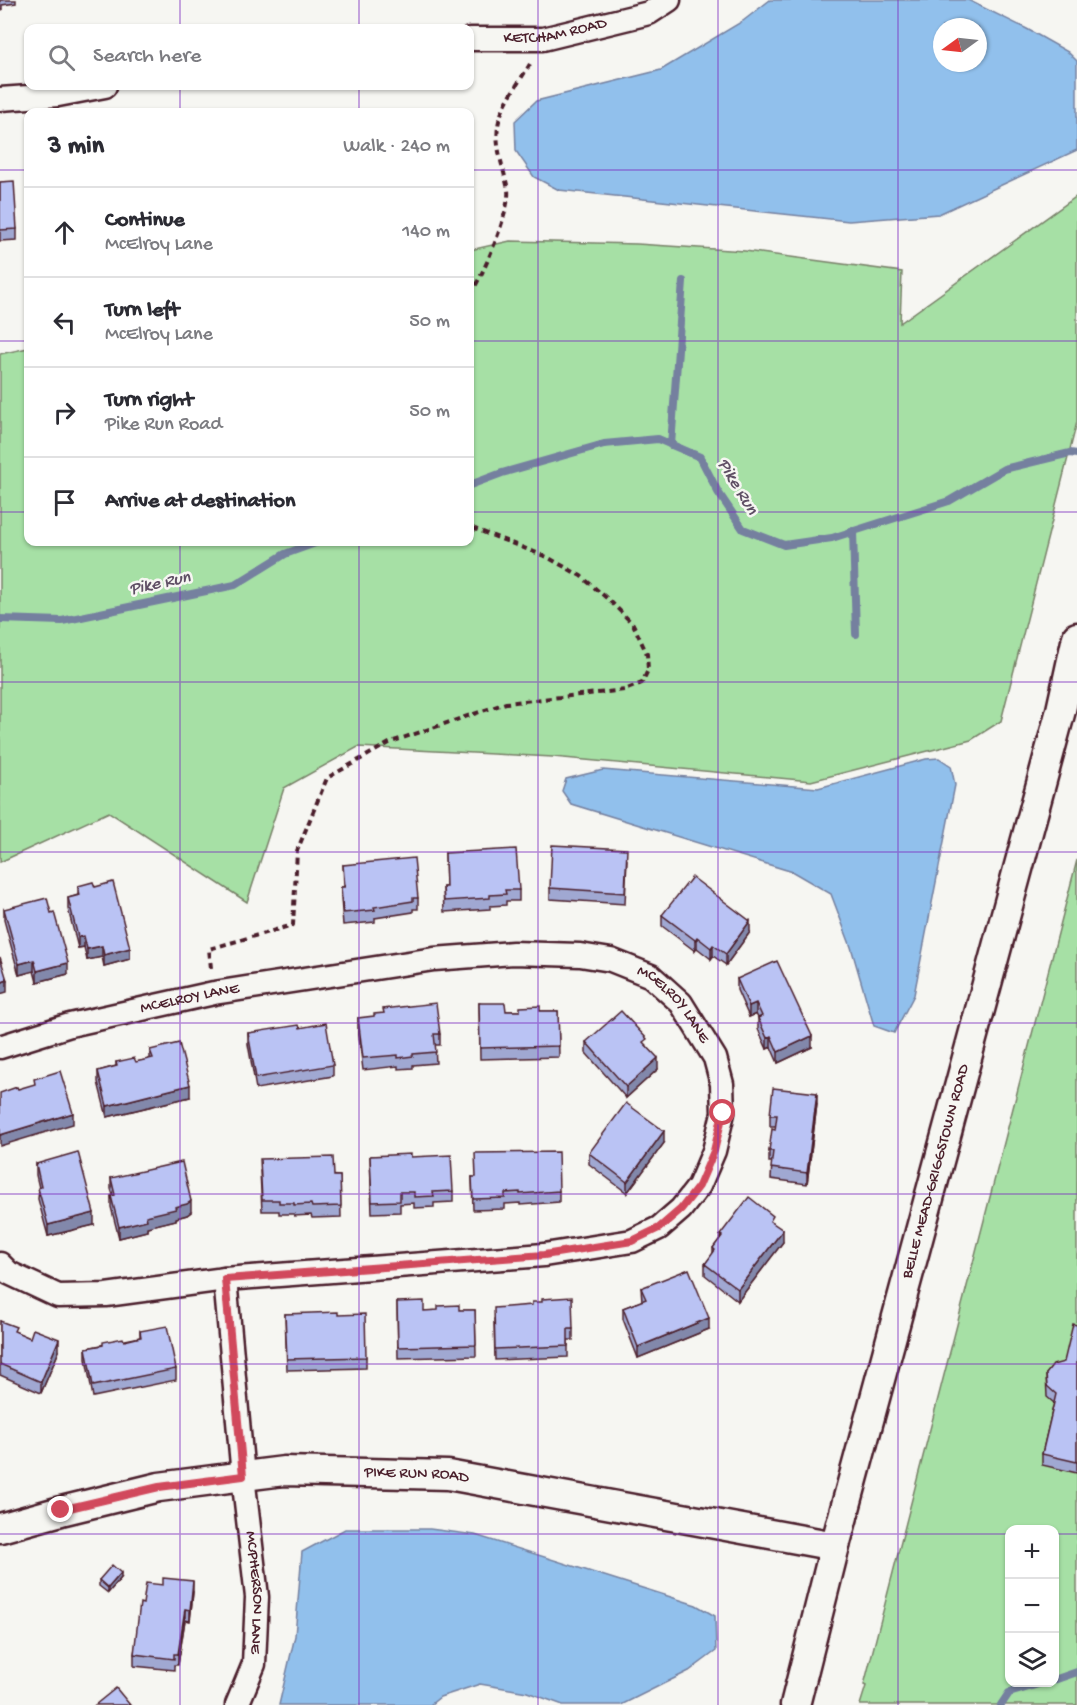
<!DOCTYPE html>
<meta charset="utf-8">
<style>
body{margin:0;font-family:"Gochi Hand",sans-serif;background:#f7f7f7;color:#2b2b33}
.controls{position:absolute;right:18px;bottom:18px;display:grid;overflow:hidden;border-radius:12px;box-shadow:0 2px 4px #0004}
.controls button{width:54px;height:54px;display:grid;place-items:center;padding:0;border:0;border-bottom:2px solid #e1e1e2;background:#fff;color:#2b2b33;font:30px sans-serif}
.compass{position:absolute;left:933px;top:18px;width:54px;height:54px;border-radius:50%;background:#fff;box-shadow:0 2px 4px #0004;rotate:255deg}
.stop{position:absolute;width:18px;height:18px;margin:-14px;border:4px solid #d1495b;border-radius:50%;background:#fff}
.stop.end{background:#d1495b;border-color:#fff;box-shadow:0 2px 6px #0008}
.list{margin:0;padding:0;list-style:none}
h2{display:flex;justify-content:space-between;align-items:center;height:78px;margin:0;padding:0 24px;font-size:26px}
h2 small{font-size:20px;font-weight:400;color:#7c7c81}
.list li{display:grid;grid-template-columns:39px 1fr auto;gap:18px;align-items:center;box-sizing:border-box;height:90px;padding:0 24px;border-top:2px solid #e1e1e2}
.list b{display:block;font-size:22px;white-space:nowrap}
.list p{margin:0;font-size:20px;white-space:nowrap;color:#7c7c81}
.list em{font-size:20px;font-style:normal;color:#7c7c81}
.icon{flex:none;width:33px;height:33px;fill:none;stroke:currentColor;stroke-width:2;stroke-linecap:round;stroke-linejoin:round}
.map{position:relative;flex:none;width:1077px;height:1705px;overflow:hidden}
.search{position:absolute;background:#fff;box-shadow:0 2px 4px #0004;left:24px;top:24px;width:450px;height:66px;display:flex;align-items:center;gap:15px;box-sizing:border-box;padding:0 21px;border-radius:12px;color:#7c7c81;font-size:22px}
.panel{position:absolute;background:#fff;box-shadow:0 2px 4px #0004;left:24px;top:108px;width:450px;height:438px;border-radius:12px}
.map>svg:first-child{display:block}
</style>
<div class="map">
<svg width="1077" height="1705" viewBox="0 0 1077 1705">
<rect width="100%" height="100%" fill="#f6f6f2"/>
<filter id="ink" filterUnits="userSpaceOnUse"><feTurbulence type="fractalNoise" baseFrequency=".0167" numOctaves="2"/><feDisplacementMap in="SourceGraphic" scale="12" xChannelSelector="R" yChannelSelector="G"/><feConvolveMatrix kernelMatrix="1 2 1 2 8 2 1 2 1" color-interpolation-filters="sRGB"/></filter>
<g filter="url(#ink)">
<g fill="#a6e0a5" stroke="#788068" stroke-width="1.5" fill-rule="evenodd">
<path d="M1077 196V422L1001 721 971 740 811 781 553 757 358 747 284 788 247 902 109 812 0 862V354L28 348V542H470V250L510 241 637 244 745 251 902 272 900 323Z"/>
<path d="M1077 860V1705H860L866 1686 864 1685ZM1010 1530H1054V1682H1010Z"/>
</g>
<g fill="#91c0ec" stroke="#75809f" stroke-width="1.5" fill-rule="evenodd">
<path d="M770 0H968L1027 29 1068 52 1077 61V150L939 214 849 221 559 190 534 177 516 151 515 121 536 101 661 70 743 21ZM942 27H978V63H942Z"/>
<path d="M939 758 951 766 955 785 914 995 894 1033 874 1026 851 947 831 894 793 872 571 804 562 791 566 779 603 770 818 788 926 759Z"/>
<path d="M345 1529H430L475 1535 696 1605 715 1616 716 1651 689 1671 621 1705H563L527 1692 480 1684 440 1697 430 1705H279L295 1636 302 1552Z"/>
</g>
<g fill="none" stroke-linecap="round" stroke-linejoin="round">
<g stroke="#75809f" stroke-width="8">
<path d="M671 445 683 281"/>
<path d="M470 485 502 473 604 444 658 439 700 457 718 492 743 529 784 545 832 538 949 501 1004 469 1070 453 1077 454"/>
<path d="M853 531 856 634"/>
<path d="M0 619 62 621 235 585 285 554 318 542"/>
<path d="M1054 1680 1077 1672"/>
<path d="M1001 1705 1009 1693 1045 1682"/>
</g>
<g stroke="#4a1f2b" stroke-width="27">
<g id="minor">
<path id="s1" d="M470 39H543L649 13 669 0"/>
<path d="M0 99 58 95 105 86"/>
<path id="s2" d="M0 1047 70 1025 214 993 434 959 513 953 580 955 611 960 651 976 681 1003 715 1058 722 1084 723 1113 714 1151 699 1186 681 1209 659 1228 632 1241 544 1255 225 1279 106 1295 58 1296 9 1273 0 1264"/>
<path id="s3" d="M225 1279 243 1476 257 1597 254 1664 237 1705"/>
</g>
</g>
<g stroke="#4a1f2b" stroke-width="33">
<g id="tertiary">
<path id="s4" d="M0 1528 61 1511 159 1487 284 1471 448 1475 835 1546"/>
<path id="s5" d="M795 1705 835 1546 1061 710 1077 637"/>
</g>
</g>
<g stroke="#4a1f2b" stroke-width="4" stroke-dasharray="6 4.5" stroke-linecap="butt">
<path d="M470 294C482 279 511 209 508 190 504 168 495 149 498 126 501 105 519 83 530 64"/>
<path d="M211 968 209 949 293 925 297 851 327 778 391 742 506 703 625 690 642 683 648 670 647 654 633 624 610 601 581 576 547 557 470 527"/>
</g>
<use href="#minor" stroke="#f6f6f2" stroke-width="22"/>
<use href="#tertiary" stroke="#f6f6f2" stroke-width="28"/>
</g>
<g fill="#a0a8d2" stroke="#4a1f2b" stroke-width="1.5">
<path d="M0 0H16V3L2 5V10H0Z"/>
<path d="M0 182 17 229V240L0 241Z"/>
<path d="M445 853 519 890V901H506V905L490 906V909L444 912 443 887H446Z"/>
<path d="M627 860 625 904 550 899V888Z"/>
<path d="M343 865 418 898V909H413V912L375 918V922L343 925 341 898V887H344Z"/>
<path d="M78 886 95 887 130 959 104 966 102 957 87 960 84 947 78 948 68 909V898L78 895Z"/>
<path d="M4 909 68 974 37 982 34 971 19 975 4 920Z"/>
<path d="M662 915 750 932 726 965 713 956 711 959 697 948 695 951 662 926Z"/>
<path d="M737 979 812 1047 778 1063 771 1047 767 1049 758 1029V1018L756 1014 749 1017 737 990Z"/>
<path d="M479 1003 506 1011H558L559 1057 480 1059Z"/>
<path d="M358 1018 440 1034V1045H435L436 1063 413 1065V1068L398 1069V1066L363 1070 358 1029Z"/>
<path d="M300 1028 333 1065V1076L256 1089 248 1044V1033Z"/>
<path d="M586 1042 647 1046 658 1069 626 1098 586 1053Z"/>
<path d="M150 1050 190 1097 107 1117 98 1082V1071L116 1066V1062H136L150 1059Z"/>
<path d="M817 1104 807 1184 771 1179 772 1162H769V1151L776 1126H770V1115Z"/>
<path d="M664 1143 627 1193 589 1164V1153Z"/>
<path d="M370 1156 411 1157 453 1191V1202L434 1203V1207L414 1208V1203L400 1204V1212L372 1213Z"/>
<path d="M36 1164 94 1225 48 1236 38 1199 39 1188 36 1175Z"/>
<path d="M260 1171 340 1176 341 1217 312 1218 311 1215 294 1216V1214H279V1211H262Z"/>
<path d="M472 1177 559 1191V1202L520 1205V1203L505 1204V1209L473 1210Z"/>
<path d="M111 1178 191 1212 187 1215 176 1218V1220L147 1227V1231L119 1238 111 1207V1196L113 1195 111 1189Z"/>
<path d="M773 1223 783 1242 738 1301 705 1275V1264L713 1254V1248L720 1239V1235Z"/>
<path d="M641 1288 709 1329 638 1358 623 1319V1308L642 1301Z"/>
<path d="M397 1302 424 1311 475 1310 476 1356 398 1358Z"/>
<path d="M285 1314 338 1315 366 1357V1368L287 1370Z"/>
<path d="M494 1319 573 1329V1340H568V1357L495 1360Z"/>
<path d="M0 1321 16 1332 59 1351 41 1393 0 1375Z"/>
<path d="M1077 1325V1473L1042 1465V1454L1054 1403 1047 1397 1046 1374 1064 1362Z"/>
<path d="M140 1331 176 1369V1380L93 1397 86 1359V1348L140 1337Z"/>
<path d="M121 1578 108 1593 99 1586V1580Z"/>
<path d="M193 1592 190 1621 185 1620 178 1665H174V1670L134 1666V1654L143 1604Z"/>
</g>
<g fill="#8288ab" stroke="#4a1f2b" stroke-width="1.5">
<path d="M750 921V932L726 965V954Z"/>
<path d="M84 936V947L78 948V937Z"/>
<path d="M697 937V948L695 951V940Z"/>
<path d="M713 945V956L711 959V948Z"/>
<path d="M102 946V957L87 960V949Z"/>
<path d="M130 948V959L104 966V955Z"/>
<path d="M34 960V971L19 975V964Z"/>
<path d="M68 963V974L37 982V971Z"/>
<path d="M7 980V992L0 994V983Z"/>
<path d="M756 1003V1014L749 1017V1006Z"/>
<path d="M771 1036V1047L767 1049V1038Z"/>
<path d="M812 1036V1047L778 1063V1052Z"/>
<path d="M658 1058V1069L626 1098V1087Z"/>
<path d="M190 1085V1097L107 1117V1106Z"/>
<path d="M817 1093V1104L807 1184V1173Z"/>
<path d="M73 1113V1124L0 1146V1135Z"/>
<path d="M664 1131V1143L627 1193V1182Z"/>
<path d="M191 1201V1212L187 1215 176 1218V1220L147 1227V1231L119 1238V1227L146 1216Z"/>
<path d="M94 1213V1225L48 1236V1225Z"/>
<path d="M783 1230V1242L738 1301V1289Z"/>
<path d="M709 1318V1329L638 1358V1347Z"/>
<path d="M59 1339V1351L41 1393V1382Z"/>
<path d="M121 1573V1578L108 1593V1588Z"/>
<path d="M193 1581V1592L190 1621V1610Z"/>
<path d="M185 1609V1620L178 1665V1654Z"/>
</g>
<g fill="#bac3f4" stroke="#4a1f2b" stroke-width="1.5">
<path d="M14 181 17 229 0 230V182Z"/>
<path d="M552 845 627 849 625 893 550 888Z"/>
<path d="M516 849 519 890H505L506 894 490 895V898L444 901 443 887H446L445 853Z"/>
<path d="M414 858 418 898H413V901L374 907 375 910 343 913 341 887H345L343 865Z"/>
<path d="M692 877 750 921 726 954 713 945 711 948 697 937 695 940 662 915Z"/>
<path d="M93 882 95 887 113 882 130 948 104 955 102 946 87 949 84 936 78 937 68 898 80 895 78 886Z"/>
<path d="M47 898 51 913 54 912 68 963 37 971 34 960 19 964 4 909Z"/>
<path d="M0 957 7 980 0 983Z"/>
<path d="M777 961 812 1036 778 1052 771 1036 767 1038 758 1018 762 1016 756 1003 749 1006 737 979Z"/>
<path d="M436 1003 440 1034H434L436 1052 413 1054V1056L398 1058V1055L363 1058 358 1018 374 1016V1014L384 1013 383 1009Z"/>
<path d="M479 1003H505L506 1011H520V1007L540 1006V1011H558L559 1046 480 1048Z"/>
<path d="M621 1011 647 1039 643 1042 658 1058 626 1087 586 1042Z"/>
<path d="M326 1023 333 1065 256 1078 248 1033 299 1025 300 1028Z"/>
<path d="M179 1043 190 1085 107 1106 98 1071 117 1066 116 1062 134 1058 136 1062 153 1058 150 1050Z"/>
<path d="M60 1071 73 1113 0 1135V1093L17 1087 18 1089 35 1084 34 1079Z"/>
<path d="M773 1088 817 1093 807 1173 771 1168 773 1151H769L772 1129 775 1130 777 1115H770Z"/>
<path d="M626 1103 664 1131 627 1182 589 1153Z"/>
<path d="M78 1152 94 1213 48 1225 38 1188 41 1187 36 1164Z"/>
<path d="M558 1152 559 1191 520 1194V1192L505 1193V1198L473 1199 472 1177H476L475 1153Z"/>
<path d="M411 1154V1157L451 1155 453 1191 433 1192 434 1196 414 1197V1192H400V1201L372 1202 370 1156Z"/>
<path d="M333 1157 334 1176H340L341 1206 312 1207 311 1204 294 1205V1203H279V1200H262L260 1159Z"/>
<path d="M182 1162 191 1201 187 1204 175 1207 176 1209 146 1216 147 1220 119 1227 111 1196 115 1195 111 1178Z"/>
<path d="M749 1197 773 1216 770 1221 783 1230 738 1289 705 1264 715 1250 713 1248 722 1236 720 1235Z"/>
<path d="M689 1269 709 1318 638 1347 623 1308 646 1299 641 1288Z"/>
<path d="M572 1297 573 1329H568V1346L495 1349 494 1308 532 1305V1302H542V1299Z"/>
<path d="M424 1301V1311L438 1310V1306L459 1305V1310H475L476 1345 398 1347 397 1302Z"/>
<path d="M338 1312V1315L365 1314 366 1357 287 1359 285 1314Z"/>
<path d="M0 1321 16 1327 14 1331 30 1338 33 1329 59 1339 41 1382 0 1364Z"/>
<path d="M1073 1324 1077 1325V1462L1042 1454 1056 1394 1047 1386 1046 1374 1053 1365 1064 1362Z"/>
<path d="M167 1326 176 1369 93 1386 86 1348 103 1345V1342L123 1338 124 1341 141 1337 140 1331Z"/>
<path d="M112 1565 121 1573 108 1588 99 1580Z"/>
<path d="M163 1578 193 1581 190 1610 185 1609 178 1654H174V1659L134 1654 140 1603 143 1604 146 1583 163 1585Z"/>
<path d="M116 1688 130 1705H95Z"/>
</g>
</g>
<g fill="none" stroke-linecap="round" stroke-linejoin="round" filter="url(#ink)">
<path stroke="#d1495b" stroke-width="8" d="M61 1510 159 1487 243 1476 225 1279 544 1255 632 1241 659 1228 681 1209 699 1186 714 1151 723 1113"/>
</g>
<path fill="none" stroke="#7b2cbf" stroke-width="1.5" stroke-opacity="0.55" d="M180 0V28M359 0V28M538 0V1705M718 0V1705M898 0V1705M180 86V112M359 86V112M0 170H28M470 170H1077M0 341H28M470 341H1077M0 512H28M470 512H1077M180 542V1705M359 542V1705M0 682H1077M0 852H1077M0 1023H1077M0 1194H1077M0 1364H1077M0 1534H1010M1054 1534H1077"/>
<g text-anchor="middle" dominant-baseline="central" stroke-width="5" stroke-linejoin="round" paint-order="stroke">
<g font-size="16" fill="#4a1f2b" stroke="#f6f6f2">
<text stroke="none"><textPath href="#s1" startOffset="86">KETCHAM ROAD</textPath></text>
<text stroke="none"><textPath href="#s2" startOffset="196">MCELROY LANE</textPath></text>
<text stroke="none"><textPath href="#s2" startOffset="700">MCELROY LANE</textPath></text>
<text stroke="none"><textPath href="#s5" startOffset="552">BELLE MEAD-GRIGGSTOWN ROAD</textPath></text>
<text stroke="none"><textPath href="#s4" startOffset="423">PIKE RUN ROAD</textPath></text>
<text stroke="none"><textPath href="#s3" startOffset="315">MCPHERSON LANE</textPath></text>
</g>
<g font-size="18" font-style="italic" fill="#5f4f65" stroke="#f6f6f2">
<text transform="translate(737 487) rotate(59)">Pike Run</text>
<text transform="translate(160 584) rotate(-12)">Pike Run</text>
</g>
</g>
</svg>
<div class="controls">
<button>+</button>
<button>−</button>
<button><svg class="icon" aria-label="layers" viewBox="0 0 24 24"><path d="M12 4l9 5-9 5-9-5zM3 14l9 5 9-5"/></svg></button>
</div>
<svg class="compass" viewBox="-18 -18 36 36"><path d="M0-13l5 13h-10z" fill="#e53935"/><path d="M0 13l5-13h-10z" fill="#7c7c81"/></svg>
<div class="stop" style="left:723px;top:1113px"></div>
<div class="stop end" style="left:61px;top:1510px"></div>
<div class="search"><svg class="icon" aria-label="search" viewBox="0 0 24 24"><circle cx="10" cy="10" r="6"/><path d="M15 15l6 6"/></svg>Search here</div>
<section class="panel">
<h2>3 min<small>Walk · 240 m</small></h2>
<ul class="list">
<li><svg class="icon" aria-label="ahead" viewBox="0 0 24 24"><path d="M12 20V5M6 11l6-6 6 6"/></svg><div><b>Continue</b><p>McElroy Lane</p></div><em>140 m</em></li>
<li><svg class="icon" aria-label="left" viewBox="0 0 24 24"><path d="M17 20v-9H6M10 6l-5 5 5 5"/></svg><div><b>Turn left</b><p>McElroy Lane</p></div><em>50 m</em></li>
<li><svg class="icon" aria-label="right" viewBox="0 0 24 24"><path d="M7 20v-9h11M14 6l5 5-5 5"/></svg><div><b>Turn right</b><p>Pike Run Road</p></div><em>50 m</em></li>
<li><svg class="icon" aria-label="arrive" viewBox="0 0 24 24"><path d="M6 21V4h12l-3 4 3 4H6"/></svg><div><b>Arrive at destination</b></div></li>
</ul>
</section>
</div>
